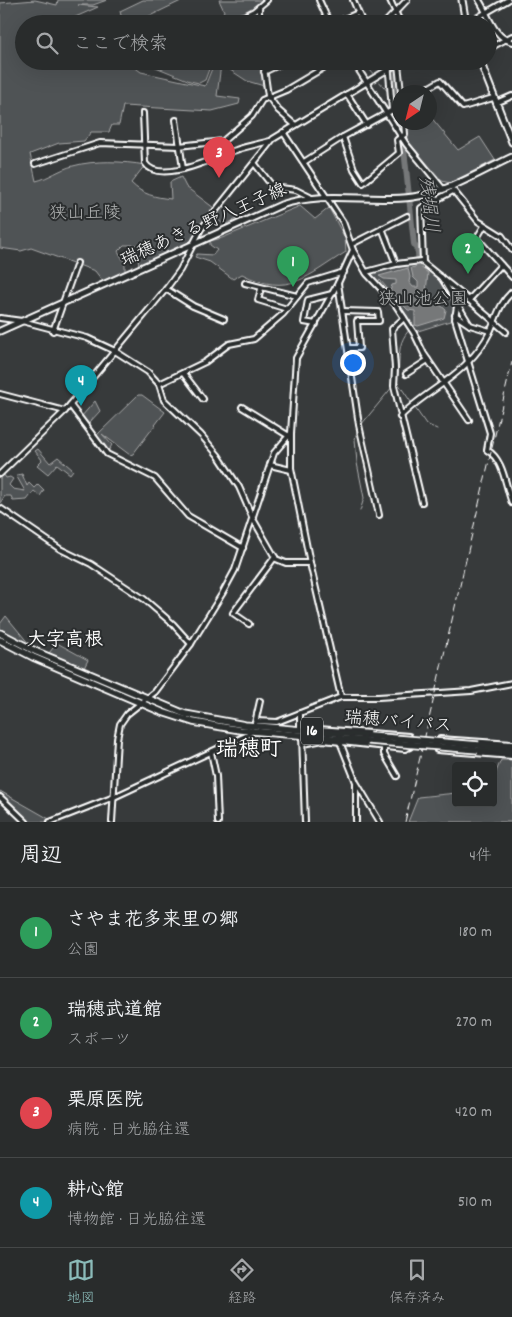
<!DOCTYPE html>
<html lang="ja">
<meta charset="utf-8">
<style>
body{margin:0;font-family:Dekko,"Klee One",sans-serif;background:#313434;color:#f1f3f6}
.controls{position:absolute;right:15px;bottom:15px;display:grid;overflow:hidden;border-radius:5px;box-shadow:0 5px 20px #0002}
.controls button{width:45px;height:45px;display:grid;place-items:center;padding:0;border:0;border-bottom:1px solid #454848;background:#292c2c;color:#f1f3f6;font:25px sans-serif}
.compass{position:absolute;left:392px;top:85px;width:45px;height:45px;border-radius:50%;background:#292c2c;box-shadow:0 5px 20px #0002;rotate:215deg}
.you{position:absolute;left:352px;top:362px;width:18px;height:18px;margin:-12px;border:4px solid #fff;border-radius:50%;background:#1a73e8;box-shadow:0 0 0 8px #1a73e833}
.badge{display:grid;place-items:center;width:32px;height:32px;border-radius:50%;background:#8bbbb9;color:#fff;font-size:16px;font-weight:700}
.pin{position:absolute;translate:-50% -41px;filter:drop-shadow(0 1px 2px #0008)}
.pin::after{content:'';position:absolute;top:26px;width:18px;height:15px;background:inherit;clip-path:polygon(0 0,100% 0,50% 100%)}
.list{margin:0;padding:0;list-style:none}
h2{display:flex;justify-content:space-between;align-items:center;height:65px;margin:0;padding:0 20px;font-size:21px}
h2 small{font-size:16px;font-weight:400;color:#a5a7a9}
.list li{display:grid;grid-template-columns:32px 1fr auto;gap:15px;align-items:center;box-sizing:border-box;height:90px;padding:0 20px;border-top:1px solid #454848}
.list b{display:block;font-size:19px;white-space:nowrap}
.list p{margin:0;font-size:16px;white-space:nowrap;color:#a5a7a9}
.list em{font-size:16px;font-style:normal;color:#a5a7a9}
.icon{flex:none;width:28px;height:28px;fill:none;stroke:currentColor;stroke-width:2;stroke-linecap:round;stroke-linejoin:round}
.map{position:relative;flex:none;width:512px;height:822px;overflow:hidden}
.search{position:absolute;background:#292c2c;box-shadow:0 5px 20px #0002;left:15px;right:15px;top:15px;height:55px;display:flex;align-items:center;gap:12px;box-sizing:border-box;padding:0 18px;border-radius:28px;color:#a5a7a9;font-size:19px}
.sheet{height:425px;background:#292c2c}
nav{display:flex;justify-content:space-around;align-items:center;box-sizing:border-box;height:70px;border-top:1px solid #454848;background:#292c2c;font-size:14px;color:#a5a7a9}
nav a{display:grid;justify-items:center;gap:2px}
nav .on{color:#8bbbb9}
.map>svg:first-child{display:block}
</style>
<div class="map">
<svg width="512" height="822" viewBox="0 0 512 822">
<rect width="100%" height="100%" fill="#373a3b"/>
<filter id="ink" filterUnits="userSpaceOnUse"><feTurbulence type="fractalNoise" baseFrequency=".02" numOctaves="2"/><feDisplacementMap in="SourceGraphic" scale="10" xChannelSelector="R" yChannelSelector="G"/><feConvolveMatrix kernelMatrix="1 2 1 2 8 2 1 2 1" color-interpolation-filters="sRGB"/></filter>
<g filter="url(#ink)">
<g fill="#505354" stroke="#a8a9aa">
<path d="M35 0 57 5 58 0H107L93 5H78L98 7 71 19 73 24H24V61H126L141 72 205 86 215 61H261L264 86 247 81 221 64 217 96 240 99 239 104 212 111 123 106 119 125H112L109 132H91L84 141 59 143 30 154 36 181C49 178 60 169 73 166 94 160 123 161 145 165L131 183C143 195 155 197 171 199L170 182 181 177 186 187 214 208 189 243 139 268 137 245H124L118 251 125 263V275L105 284 95 271 31 248 21 251 0 248V3Z"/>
<path d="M143 0H183L133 24H112L122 20 120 11Z"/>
<path d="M219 0H263L256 10 240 13 225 21 220 18 224 11Z"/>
<path d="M141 61H212L205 80 199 83 190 81Z"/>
<path d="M430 116 458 150 480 137 495 160 450 183 442 181 408 141 407 123 430 122Z"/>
<path d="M223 204 239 218 224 225 213 215Z"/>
<path d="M300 206 315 219 329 208 345 238 346 252C307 276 289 298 242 274L233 279 210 262 195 257 197 254 213 255 217 250 210 245V241L222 238Z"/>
<path d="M414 264H422L443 285 456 308 453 320 415 332 387 293 386 287 380 280 377 282 372 276V273Z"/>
<path d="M138 395H142L165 412 133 454 130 455 102 434 112 445 108 451 96 436Z"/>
<path d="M95 401 100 411 89 423 92 426 90 428 81 417Z"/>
<path d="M38 449 50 463 58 457 73 470 70 474 57 464 48 474 37 465 42 460 35 451Z"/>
<path d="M22 474 27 486 29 483 34 488 38 484 44 490 40 496 34 491 27 500 13 501 11 496H5L0 503V478L4 475 6 478 10 477 13 479 9 485 13 489 25 491 17 477V475Z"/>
<path d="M6 616 29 644 0 629V624Z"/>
<path d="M57 643 88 660 84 668 49 653Z"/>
<path d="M501 760H512V822H408L418 797 456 793V803H493V779Z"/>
<path d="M0 791 51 820 45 822H28L0 794Z"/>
</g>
<path fill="#767879" stroke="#adaeaf" d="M419 266 428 273 426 292 446 310 444 318 418 326 415 325V311L408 310 390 291 392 285 396 284V280L384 279 379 276 408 268 410 277 409 282 413 287H418V282L413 277 411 268Z"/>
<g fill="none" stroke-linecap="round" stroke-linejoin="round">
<g stroke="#adaeaf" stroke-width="1">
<path d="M388 24H389"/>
<path d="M391 24H392"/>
<path d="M363 61 374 75"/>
<path d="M378 80 389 93"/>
<path d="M398 383 426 424 437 429"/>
<path d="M396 384C403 362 392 342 415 325"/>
<path d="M361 425 393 386"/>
<path d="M358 428 355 439 357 463 364 498 360 511"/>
</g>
<g stroke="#767879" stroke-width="6">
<path d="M394 61 400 117"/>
<path d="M404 149 414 244 418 252 419 266"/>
</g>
<g stroke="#fff" stroke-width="8">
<g id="minor">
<path d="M319 0 330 24"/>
<path d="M353 0 363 24"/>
<path d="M390 0 401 24"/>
<path d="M479 0C489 15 493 37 512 42"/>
<path d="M259 8V24"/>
<path d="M228 24 254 11 267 0"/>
<path d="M333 24 358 13"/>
<path d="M384 24 407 0"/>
<path d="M466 24 508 0"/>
<path d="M488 49 512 36"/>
<path d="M263 61 268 96 278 110 295 125"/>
<path d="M353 61 406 144 443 189"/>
<path d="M388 61 392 110"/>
<path d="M398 64 401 92"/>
<path d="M264 72 287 61"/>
<path d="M421 92 440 81 463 107 493 98"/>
<path d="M347 94 367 125"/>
<path d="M496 103 512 96"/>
<path d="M143 113 145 163C159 186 218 156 236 150 247 146 259 144 270 141"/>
<path d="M176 120 183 169"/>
<path d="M283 132 343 222 353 250 338 283 296 358 291 433V468L310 563 341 697"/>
<path d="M343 137 354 169 363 183 399 153 397 140 405 134 404 122"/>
<path d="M304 162 343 137 400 106"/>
<path d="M35 164 100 143 179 146 223 141 252 116 262 100 286 90 335 61"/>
<path d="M255 164 273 187 296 190 310 197"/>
<path d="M453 190 478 221 502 236 512 250"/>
<path d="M484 226 477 238 512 277"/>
<path d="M382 228 396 264"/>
<path d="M352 244 407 216"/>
<path d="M353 250 367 274 395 304 414 333 424 354 469 420"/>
<path d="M423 262 421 208 453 191"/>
<path d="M366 272 396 264 421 261 469 300 501 265"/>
<path d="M441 277 470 325"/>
<path d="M245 283 297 296"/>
<path d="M338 283 359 425 379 515"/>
<path d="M166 289 193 306 224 319"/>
<path d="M261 289 258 300 287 309"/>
<path d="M469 300 506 332"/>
<path d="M457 306 455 319 490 433 487 450C504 460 505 485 512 503"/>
<path d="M343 311 378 312 379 321H357L359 348H348"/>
<path d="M455 315 470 325 490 331"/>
<path d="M0 318 22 321 87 338 115 351 148 372 159 384 164 400 201 435 218 455 239 487 253 519 276 559 286 563H310"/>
<path d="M404 318 392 329 395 368 394 386 422 502"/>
<path d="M316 324 304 322 308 300 332 294"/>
<path d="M53 331 77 263"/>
<path d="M183 373 203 399"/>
<path d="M406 374 428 360"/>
<path d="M159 384 205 362 229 344 254 339 283 314 308 283 344 272"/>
<path d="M0 394 65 411"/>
<path d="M70 405 107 454 155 478 188 516 243 548"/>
<path d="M242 407 289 436"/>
<path d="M400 417C420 396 447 384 467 363 475 355 485 342 490 332 497 317 499 304 512 292"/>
<path d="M270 465 291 470"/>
<path d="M0 474 65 411 166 289 180 270 201 229 273 139 402 61"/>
<path d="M0 508 60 549 91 564 144 599 173 624 191 644"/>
<path d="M249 624 233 613 275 557"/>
<path d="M300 713V728"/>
<path d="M256 721 277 722 341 697H378L471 691 512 683"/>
<path d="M255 723 260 701"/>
<path d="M302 735 305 822"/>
<path d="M340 742 356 782 380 822"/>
<path d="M303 744 323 740 405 749 410 747 411 741 409 736 306 728"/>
<path d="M512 744 440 739 437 750 512 756"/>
<path d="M384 747V754L397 776"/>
<path d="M211 752 216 776 218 822"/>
<path d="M356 784V822"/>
<path d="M0 797 26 822"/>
<path d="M50 822 114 797 232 742 248 735 252 730"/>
<path d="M112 822 117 739 120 724 127 714 155 692 191 644 222 594 235 570 274 453 291 433"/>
</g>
</g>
<g stroke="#fff" stroke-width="9">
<g id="major">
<path d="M462 0 466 24"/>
<path d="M480 61 512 142"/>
<path d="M0 331 281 205C327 190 368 203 413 197 449 192 480 172 512 157"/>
</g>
</g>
<g stroke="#fff" stroke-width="9">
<g id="highway">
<path d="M0 633 37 652 185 714 245 725 369 736"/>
<path d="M0 640 33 657 162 712 193 722 240 730 368 741"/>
<path d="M479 745 512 748"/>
<path d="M478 750 512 752"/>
</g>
</g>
<use href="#minor" stroke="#2a2d2e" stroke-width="4"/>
<use href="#major" stroke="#2a2d2e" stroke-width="5"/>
<use href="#highway" stroke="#2a2d2e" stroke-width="5.5"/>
<path stroke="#fff" stroke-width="1" stroke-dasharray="8 4" stroke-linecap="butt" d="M405 822 512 362"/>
<g stroke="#fff" stroke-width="9" stroke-linecap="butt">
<g id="highway-bridge">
<path d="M369 736 479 745"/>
<path d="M368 741 478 750"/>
</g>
</g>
<use href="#highway-bridge" stroke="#2a2d2e" stroke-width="5.5"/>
</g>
</g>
<g text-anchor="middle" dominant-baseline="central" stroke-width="4" stroke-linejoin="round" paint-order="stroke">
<rect fill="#2a2d2e" stroke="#bfc0c0" stroke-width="1" x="301" y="717.5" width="22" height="27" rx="4"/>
<g font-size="16" font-weight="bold" fill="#fff">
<text x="312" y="731">16</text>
</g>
<g font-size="18" fill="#b0b2b2" stroke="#2a2d2e">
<text x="85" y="214">狭山丘陵</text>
<text x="423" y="300">狭山池公園</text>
</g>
<g font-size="18" fill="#fff" stroke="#2a2d2e">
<text transform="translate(204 226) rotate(-24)">瑞穂あきる野八王子線</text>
<text transform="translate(398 723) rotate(5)">瑞穂バイパス</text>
</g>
<g font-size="19" font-style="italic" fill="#b4b5b5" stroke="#2a2d2e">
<text transform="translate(427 205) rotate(83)">残堀川</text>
</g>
<g font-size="19" font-weight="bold" fill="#fff" stroke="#2a2d2e">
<text x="65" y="641">大字高根</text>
</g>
<g font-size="22" font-weight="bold" fill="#fff" stroke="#2a2d2e">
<text x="249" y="750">瑞穂町</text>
</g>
</g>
</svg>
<div class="controls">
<button><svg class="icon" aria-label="locate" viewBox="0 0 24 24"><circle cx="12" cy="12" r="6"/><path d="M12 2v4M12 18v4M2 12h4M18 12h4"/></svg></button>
</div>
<svg class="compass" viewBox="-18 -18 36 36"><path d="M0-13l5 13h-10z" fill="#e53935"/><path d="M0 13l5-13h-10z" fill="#a5a7a9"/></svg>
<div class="you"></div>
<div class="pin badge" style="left:293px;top:287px;background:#2e9e5b">1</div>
<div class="pin badge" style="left:468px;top:274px;background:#2e9e5b">2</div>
<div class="pin badge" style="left:219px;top:178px;background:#e0444e">3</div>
<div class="pin badge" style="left:81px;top:406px;background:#0f9aa8">4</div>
<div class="search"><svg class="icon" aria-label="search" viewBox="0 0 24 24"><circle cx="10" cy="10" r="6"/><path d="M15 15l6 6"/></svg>ここで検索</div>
</div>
<section class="sheet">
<h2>周辺<small>4件</small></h2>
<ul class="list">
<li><span class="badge" style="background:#2e9e5b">1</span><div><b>さやま花多来里の郷</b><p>公園</p></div><em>180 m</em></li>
<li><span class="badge" style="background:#2e9e5b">2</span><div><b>瑞穂武道館</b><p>スポーツ</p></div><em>270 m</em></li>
<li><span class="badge" style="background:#e0444e">3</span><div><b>栗原医院</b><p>病院 · 日光脇往還</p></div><em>420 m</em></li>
<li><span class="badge" style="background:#0f9aa8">4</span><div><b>耕心館</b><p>博物館 · 日光脇往還</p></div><em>510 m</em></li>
</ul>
</section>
<nav>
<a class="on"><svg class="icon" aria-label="map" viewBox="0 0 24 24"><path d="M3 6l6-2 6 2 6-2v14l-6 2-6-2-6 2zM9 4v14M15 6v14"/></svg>地図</a>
<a><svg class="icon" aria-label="directions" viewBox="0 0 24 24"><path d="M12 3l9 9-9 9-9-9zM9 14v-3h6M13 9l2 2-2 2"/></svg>経路</a>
<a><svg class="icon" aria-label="saved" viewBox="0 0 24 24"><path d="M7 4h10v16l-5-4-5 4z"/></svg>保存済み</a>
</nav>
